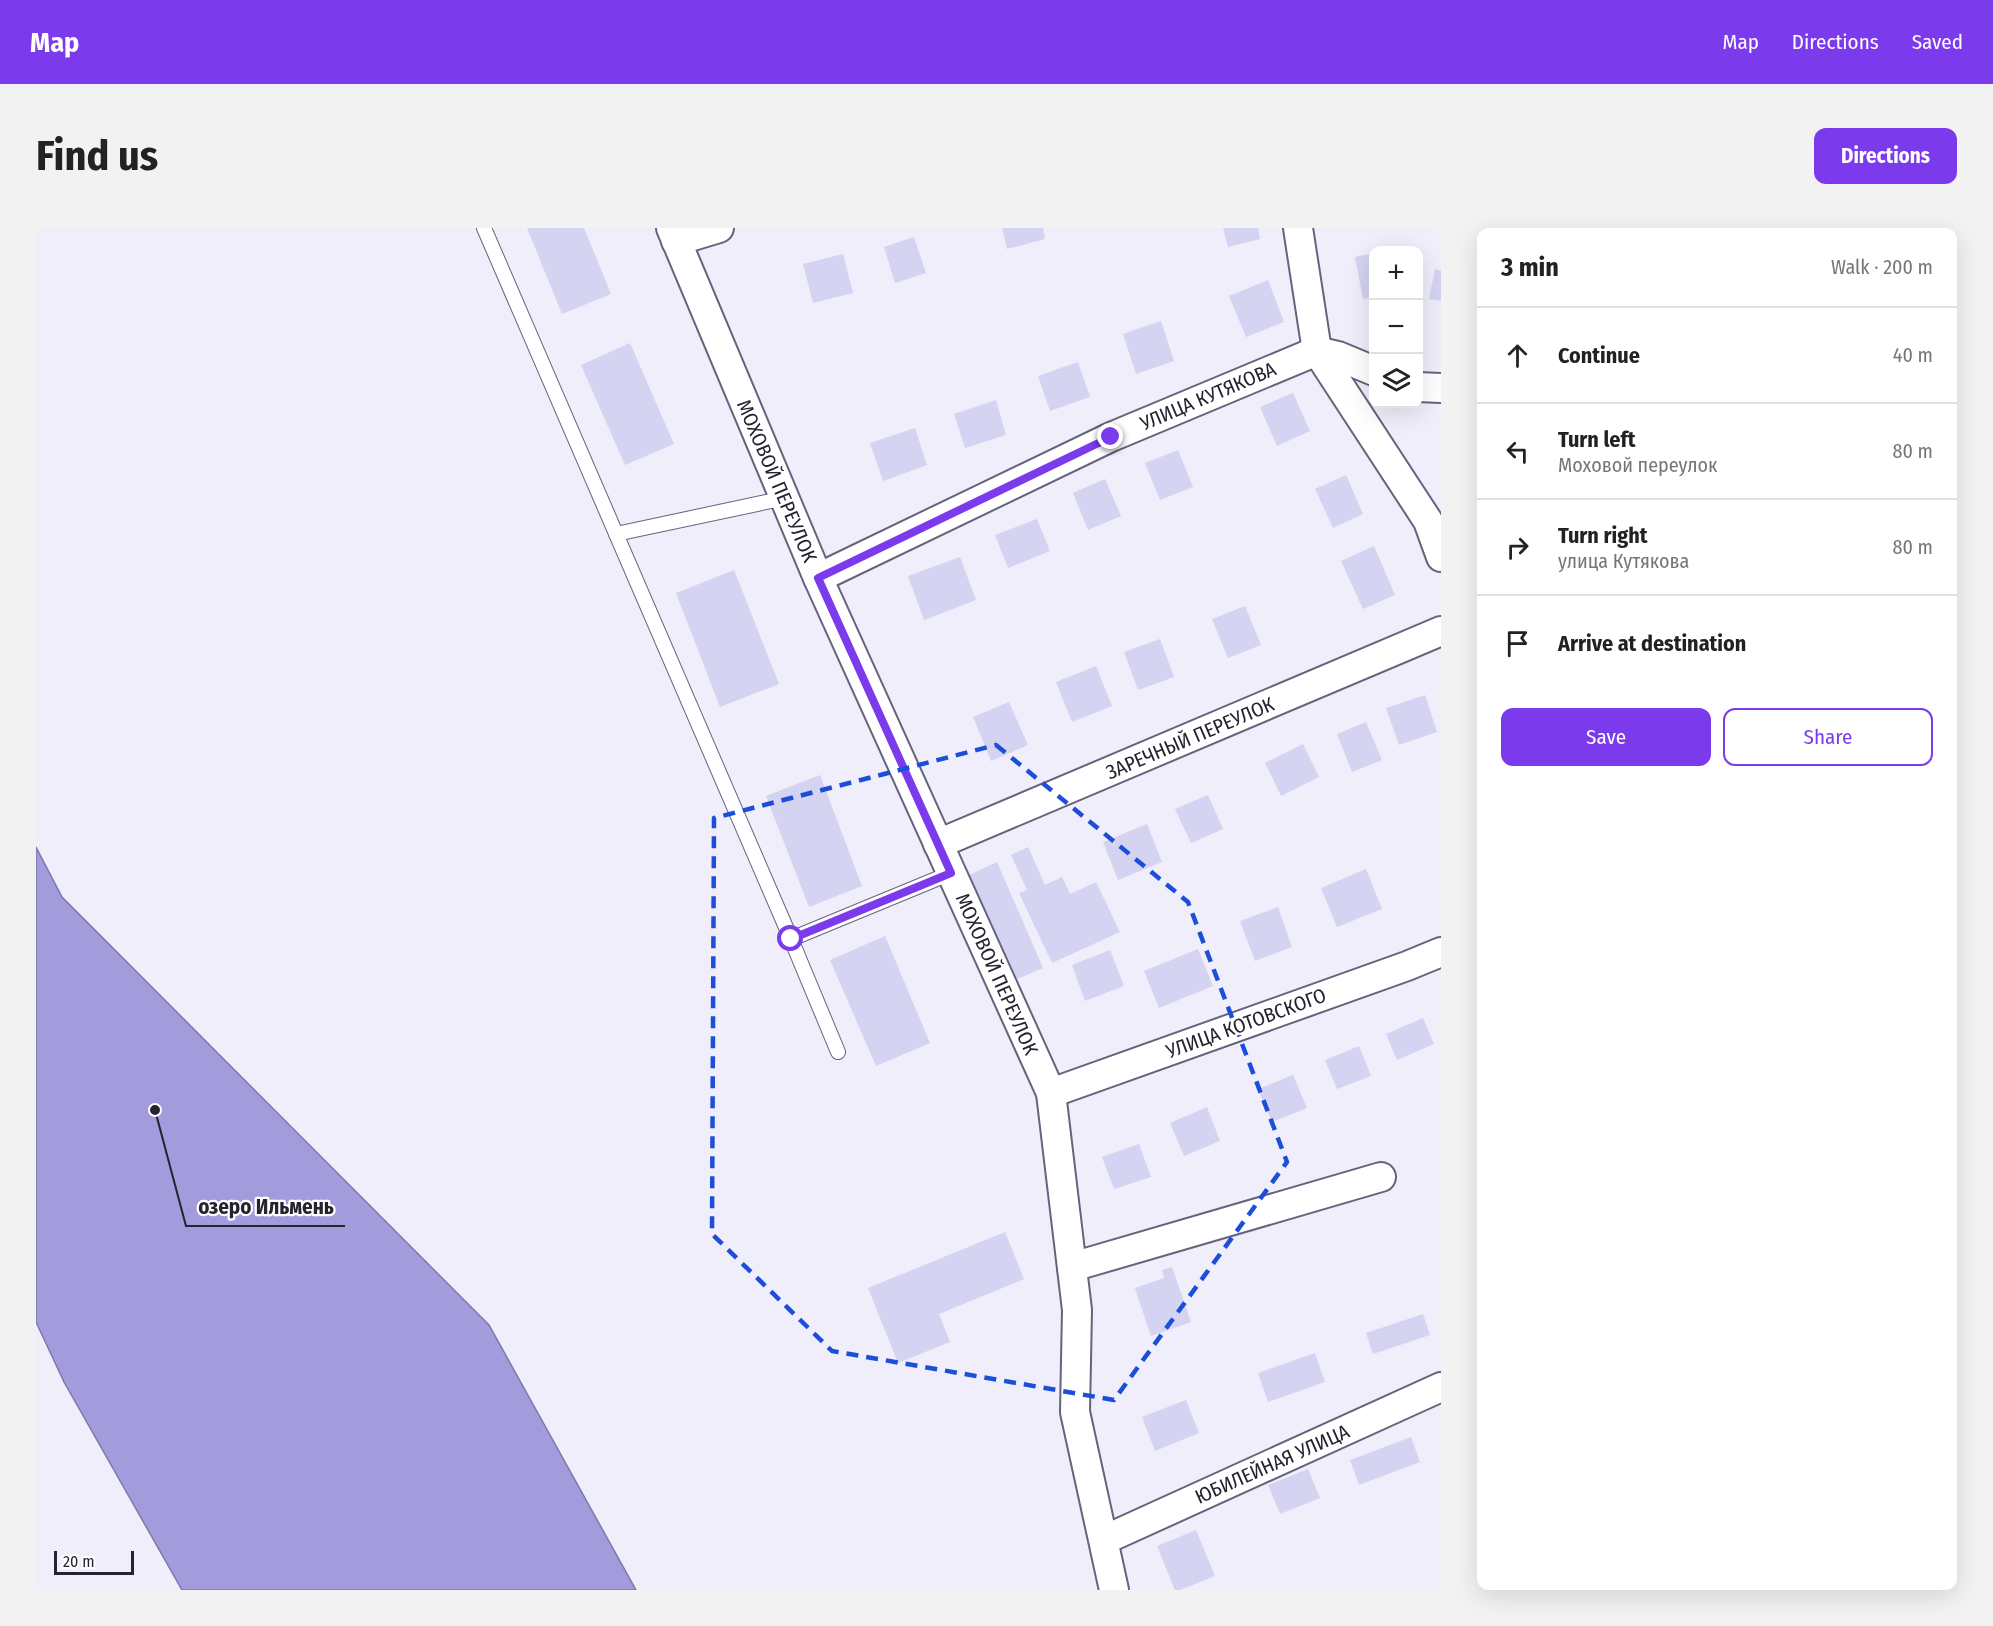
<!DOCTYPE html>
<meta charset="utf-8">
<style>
body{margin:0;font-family:"Fira Sans Condensed",sans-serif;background:#f2f2f2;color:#222}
.controls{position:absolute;right:18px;top:18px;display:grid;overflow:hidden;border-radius:12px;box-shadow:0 6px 24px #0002}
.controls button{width:54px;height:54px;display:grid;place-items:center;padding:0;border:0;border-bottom:2px solid #e0e0e0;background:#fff;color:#222;font:30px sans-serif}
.scale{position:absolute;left:18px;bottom:15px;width:80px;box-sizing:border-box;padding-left:6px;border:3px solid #24232e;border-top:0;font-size:16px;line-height:21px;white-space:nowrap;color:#24232e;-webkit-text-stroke:4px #fff;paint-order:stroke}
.stop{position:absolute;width:18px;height:18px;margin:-14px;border:4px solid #7c3aed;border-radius:50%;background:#fff}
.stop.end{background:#7c3aed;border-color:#fff;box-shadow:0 2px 6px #0008}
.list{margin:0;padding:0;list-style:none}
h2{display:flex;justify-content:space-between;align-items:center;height:78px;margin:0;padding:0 24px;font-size:26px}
h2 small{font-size:20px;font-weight:400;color:#767676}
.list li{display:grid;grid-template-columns:39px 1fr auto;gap:18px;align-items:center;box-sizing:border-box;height:96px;padding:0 24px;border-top:2px solid #e0e0e0}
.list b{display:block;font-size:22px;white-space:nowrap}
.list p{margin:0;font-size:20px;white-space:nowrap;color:#767676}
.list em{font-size:20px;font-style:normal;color:#767676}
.actions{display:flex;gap:12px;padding:18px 24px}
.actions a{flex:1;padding:14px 0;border:2px solid #7c3aed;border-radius:12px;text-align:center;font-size:21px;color:#7c3aed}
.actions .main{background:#7c3aed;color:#fff}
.icon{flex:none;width:33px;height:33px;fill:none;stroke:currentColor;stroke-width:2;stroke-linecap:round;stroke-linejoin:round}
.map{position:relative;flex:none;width:1405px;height:1362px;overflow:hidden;border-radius:12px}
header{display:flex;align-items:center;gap:36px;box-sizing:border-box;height:84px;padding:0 30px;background:#7c3aed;color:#fff}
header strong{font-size:28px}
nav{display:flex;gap:33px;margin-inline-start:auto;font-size:21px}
.intro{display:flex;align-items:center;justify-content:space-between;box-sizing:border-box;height:144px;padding:0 36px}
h1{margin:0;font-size:42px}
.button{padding:15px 27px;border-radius:12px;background:#7c3aed;color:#fff;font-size:21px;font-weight:700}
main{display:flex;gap:36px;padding:0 36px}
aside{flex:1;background:#fff;border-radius:12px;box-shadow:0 6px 24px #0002}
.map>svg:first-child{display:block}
</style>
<header>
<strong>Map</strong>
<nav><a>Map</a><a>Directions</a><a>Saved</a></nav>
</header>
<div class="intro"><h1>Find us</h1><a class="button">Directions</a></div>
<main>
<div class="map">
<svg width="1405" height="1362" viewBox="0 0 1405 1362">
<rect width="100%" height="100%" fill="#efeefa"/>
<path fill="#a29cdd" stroke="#7c78a8" stroke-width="1.5" d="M0 619 26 669 453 1097 600 1362H146L28 1154 0 1094Z"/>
<g fill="#d4d3f1">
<path d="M491 0H548L575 66 526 86Z"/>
<path d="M966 0H1007L1009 11 971 21Z"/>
<path d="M1187 0H1222L1224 11 1192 19Z"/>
<path d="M878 9 890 45 859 55 848 19Z"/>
<path d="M1338 25V69L1327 71 1319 29Z"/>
<path d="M807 26 817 65 777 75 767 36Z"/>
<path d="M1399 41 1405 43V73L1393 71Z"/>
<path d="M1232 52 1248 94 1210 109 1193 68Z"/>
<path d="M1125 93 1138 133 1100 146 1087 106Z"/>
<path d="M594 115 638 216 589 237 545 137Z"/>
<path d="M1042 134 1054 169 1014 183 1002 148Z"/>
<path d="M1257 165 1274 203 1241 218 1224 179Z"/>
<path d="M960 172 970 207 929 220 918 186Z"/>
<path d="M879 200 891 237 847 253 834 215Z"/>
<path d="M1142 222 1157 259 1124 272 1109 235Z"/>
<path d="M1310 247 1327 286 1297 300 1279 261Z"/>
<path d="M1069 251 1085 288 1052 302 1037 265Z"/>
<path d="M1001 291 1014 323 972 340 959 307Z"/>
<path d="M1338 318 1359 367 1327 381 1305 333Z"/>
<path d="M924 329 940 372 888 392 872 348Z"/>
<path d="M698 342 743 456 684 479 640 365Z"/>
<path d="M1209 378 1225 417 1192 430 1176 391Z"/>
<path d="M1124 411 1138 449 1102 462 1088 424Z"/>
<path d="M1060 438 1076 478 1036 494 1020 454Z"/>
<path d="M1389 467 1401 504 1363 517 1350 480Z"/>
<path d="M973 474 992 517 955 533 937 489Z"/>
<path d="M1330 494 1346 532 1316 544 1301 506Z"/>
<path d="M1267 516 1283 549 1245 568 1229 535Z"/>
<path d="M784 547 826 658 773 679 730 568Z"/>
<path d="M1172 567 1187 601 1155 615 1139 581Z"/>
<path d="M1111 596 1126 634 1082 652 1067 614Z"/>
<path d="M992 619 1009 657 1026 649 1034 666 1060 654 1084 704 1016 735 983 665 991 662 975 627Z"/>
<path d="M961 634 1007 740 979 752 933 647Z"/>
<path d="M1330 641 1346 681 1301 699 1285 660Z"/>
<path d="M1242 679 1256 719 1219 733 1204 693Z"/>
<path d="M849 708 894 815 840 838 794 732Z"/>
<path d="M1162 721 1177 758 1123 780 1108 743Z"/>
<path d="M1074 722 1088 758 1049 773 1036 737Z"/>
<path d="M1387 790 1398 816 1361 832 1350 806Z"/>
<path d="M1323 818 1335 848 1301 861 1289 832Z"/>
<path d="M1257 847 1271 880 1236 894 1222 861Z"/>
<path d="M1171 879 1184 913 1148 928 1134 895Z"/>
<path d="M1103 916 1115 949 1078 961 1066 929Z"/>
<path d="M969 1004 988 1051 903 1086 914 1114 862 1135 832 1060Z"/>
<path d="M1136 1039 1155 1094 1115 1108 1099 1060 1128 1050 1126 1042Z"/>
<path d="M1387 1086 1394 1107 1337 1126 1330 1105Z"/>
<path d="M1279 1125 1289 1154 1232 1174 1222 1145Z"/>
<path d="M1150 1172 1163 1205 1119 1223 1106 1189Z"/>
<path d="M1375 1209 1384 1234 1323 1257 1314 1232Z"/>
<path d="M1272 1241 1284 1270 1244 1286 1232 1257Z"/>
<path d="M1160 1302 1179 1348 1144 1362H1139L1121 1318Z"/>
</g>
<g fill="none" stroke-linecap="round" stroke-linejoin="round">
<g stroke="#65637d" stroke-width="16">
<g id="service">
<path d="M448 0 755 711"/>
<path d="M580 306 749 270"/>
<path d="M802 824 755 711 915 645"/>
</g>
</g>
<g stroke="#65637d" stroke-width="32">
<g id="minor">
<path d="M635 0 782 350 1015 865 1041 1082 1039 1184 1078 1362"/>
<path d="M1262 0 1281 123 1392 293 1405 329"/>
<path d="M640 13 683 0"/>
<path d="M1382 159 1405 160"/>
<path d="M782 350 1075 209 1281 123 1302 128 1338 143"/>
<path d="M902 616 1405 403"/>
<path d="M1015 865 1371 738 1405 724"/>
<path d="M1036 1039 1345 949"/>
<path d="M1068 1312 1405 1159"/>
</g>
</g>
<use href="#service" stroke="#fff" stroke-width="14"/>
<use href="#minor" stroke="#fff" stroke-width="28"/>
</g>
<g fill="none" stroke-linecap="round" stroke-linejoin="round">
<path stroke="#7c3aed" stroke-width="8" d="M755 711 915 645 782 350 1075 209"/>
</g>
<path fill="none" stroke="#1d4ed8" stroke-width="4.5" stroke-dasharray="12 8" stroke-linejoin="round" d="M960 517 1152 674 1251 934 1078 1172 796 1123 676 1006 678 590Z"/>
<g text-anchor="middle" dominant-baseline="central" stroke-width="4.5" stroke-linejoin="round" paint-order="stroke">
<g font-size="20" fill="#24232e" stroke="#fff">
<text transform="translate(1172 168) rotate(-23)">УЛИЦА КУТЯКОВА</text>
<text transform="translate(741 253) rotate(67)">МОХОВОЙ ПЕРЕУЛОК</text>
<text transform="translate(1154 510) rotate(-23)">ЗАРЕЧНЫЙ ПЕРЕУЛОК</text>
<text transform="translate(961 746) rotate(66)">МОХОВОЙ ПЕРЕУЛОК</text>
<text transform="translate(1210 795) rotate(-20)">УЛИЦА КОТОВСКОГО</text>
<text transform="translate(1236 1236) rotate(-24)">ЮБИЛЕЙНАЯ УЛИЦА</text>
</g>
</g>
<path fill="none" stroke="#24232e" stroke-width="2" d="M119 882L150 998H309"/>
<circle fill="#24232e" stroke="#fff" stroke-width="2" cx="119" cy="882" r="6"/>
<g font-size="21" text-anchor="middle" font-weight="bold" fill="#24232e" stroke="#fff" stroke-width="4.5" stroke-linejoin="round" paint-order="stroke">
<text x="230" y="986">озеро Ильмень</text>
</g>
</svg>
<div class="controls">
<button>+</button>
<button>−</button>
<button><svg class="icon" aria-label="layers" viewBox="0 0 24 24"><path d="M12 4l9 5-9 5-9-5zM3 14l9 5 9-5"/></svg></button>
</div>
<div class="scale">20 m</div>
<div class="stop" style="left:755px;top:711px"></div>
<div class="stop end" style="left:1075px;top:209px"></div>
</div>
<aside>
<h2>3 min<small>Walk · 200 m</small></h2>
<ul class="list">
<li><svg class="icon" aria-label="ahead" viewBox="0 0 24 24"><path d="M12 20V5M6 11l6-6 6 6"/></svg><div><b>Continue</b></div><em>40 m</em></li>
<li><svg class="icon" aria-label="left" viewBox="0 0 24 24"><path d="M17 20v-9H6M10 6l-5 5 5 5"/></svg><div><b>Turn left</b><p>Моховой переулок</p></div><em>80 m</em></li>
<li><svg class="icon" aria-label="right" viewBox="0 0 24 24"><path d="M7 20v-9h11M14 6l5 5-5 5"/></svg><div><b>Turn right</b><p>улица Кутякова</p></div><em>80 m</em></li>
<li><svg class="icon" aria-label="arrive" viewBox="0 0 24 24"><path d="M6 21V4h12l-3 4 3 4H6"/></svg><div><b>Arrive at destination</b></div></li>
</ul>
<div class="actions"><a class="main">Save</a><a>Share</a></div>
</aside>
</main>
